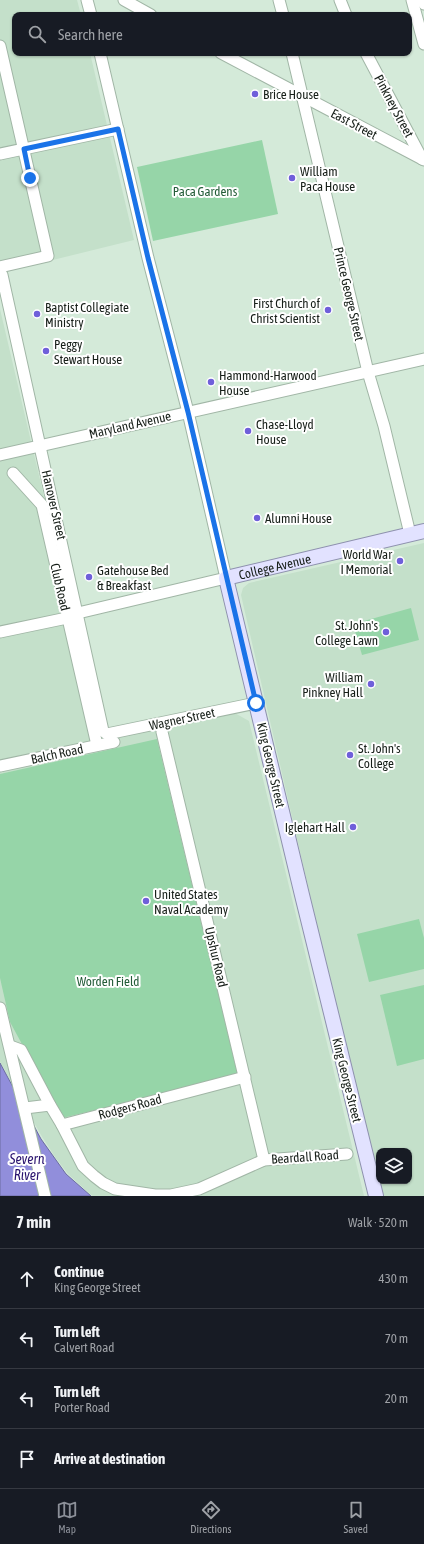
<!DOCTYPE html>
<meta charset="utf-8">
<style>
body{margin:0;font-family:"Asap Condensed",sans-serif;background:#242831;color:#f1f3f6}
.controls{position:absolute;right:12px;bottom:12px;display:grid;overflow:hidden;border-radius:8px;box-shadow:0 1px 3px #0004}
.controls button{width:36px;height:36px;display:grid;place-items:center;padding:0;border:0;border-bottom:1px solid #363941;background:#171b24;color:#f1f3f6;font:20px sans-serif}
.stop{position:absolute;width:12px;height:12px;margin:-9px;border:3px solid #1a73e8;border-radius:50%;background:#fff}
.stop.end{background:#1a73e8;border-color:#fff;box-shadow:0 1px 4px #0008}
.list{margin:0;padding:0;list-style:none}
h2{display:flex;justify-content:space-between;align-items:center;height:52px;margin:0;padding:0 16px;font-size:17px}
h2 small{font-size:13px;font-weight:400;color:#9ea1a6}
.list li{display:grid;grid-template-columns:26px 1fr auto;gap:12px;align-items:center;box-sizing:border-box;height:60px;padding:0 16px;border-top:1px solid #363941}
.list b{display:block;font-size:15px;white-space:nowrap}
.list p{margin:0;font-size:13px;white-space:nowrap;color:#9ea1a6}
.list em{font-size:13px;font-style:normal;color:#9ea1a6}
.icon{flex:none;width:22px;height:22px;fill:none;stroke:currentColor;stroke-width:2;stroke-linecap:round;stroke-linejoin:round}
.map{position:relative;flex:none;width:424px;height:1196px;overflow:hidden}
.search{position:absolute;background:#171b24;box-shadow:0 1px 3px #0004;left:12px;right:12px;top:12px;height:44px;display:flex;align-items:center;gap:10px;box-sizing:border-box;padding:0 14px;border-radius:8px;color:#9ea1a6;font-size:15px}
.sheet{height:292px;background:#171b24}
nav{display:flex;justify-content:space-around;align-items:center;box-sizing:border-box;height:56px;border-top:1px solid #363941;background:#171b24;font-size:11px;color:#9ea1a6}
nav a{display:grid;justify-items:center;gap:2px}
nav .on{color:#8c9099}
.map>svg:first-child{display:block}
</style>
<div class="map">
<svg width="424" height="1196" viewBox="0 0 424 1196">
<rect width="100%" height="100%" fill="#d4ead9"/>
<g fill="#c4e0ca">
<path d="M0 0H77L81 15H15V53H90L134 240 0 273Z"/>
<path d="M0 309 101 740 233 712 249 721 364 1196H92L68 1174 55 1157 41 1135 0 1062Z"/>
<path d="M424 543V1196H383L380 1181H409V1151H379V1179L313 908 241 595 243 588 249 583Z"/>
</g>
<g fill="#96d5a8">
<path d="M262 140 278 214 153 241 137 167Z"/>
<path d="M411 608 419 640 362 655 353 624Z"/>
<path d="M157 739 238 1076 62 1118 10 1022 0 978V774Z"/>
<path d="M419 919 424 938V969L369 982 357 934Z"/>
<path d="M424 985V1059L397 1066 380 995Z"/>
</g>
<path fill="#918edb" stroke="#6c6da1" d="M0 1063 41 1139 66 1174 91 1196H0Z"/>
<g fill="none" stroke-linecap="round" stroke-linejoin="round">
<g stroke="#a1b6a6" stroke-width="13">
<g id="minor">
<path d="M87 0 91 15"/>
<path d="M124 0 151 15"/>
<path d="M279 0 283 15"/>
<path d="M340 0 346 15"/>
<path d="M412 0 424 44"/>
<path d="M421 0 424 4"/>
<path d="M0 46 48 256 0 267"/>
<path d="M221 53 424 160"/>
<path d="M292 53 368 372 384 426 410 534"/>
<path d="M366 53 422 159"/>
<path d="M0 154 118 129"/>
<path d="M2 275 103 731 107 734 256 703"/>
<path d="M0 455 424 359"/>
<path d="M13 473 42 505 97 745"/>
<path d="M78 613 226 578 188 412 148 258 100 53"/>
<path d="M0 632 67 618"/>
<path d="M162 732 264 1160"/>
<path d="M0 766 114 742"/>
<path d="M0 1008 45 1196"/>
<path d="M10 1046 21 1050 50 1105"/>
<path d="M25 1108 50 1105 62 1125 245 1077"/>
<path d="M62 1125 83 1166 94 1176 103 1183 115 1189 155 1195H171L199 1189 264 1160 347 1154"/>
</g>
</g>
<g stroke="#8e91ae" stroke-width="16">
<g id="major">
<path id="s1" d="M376 1196 302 895 226 578 424 531"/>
</g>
</g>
<use href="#minor" stroke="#fff" stroke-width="11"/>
<use href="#major" stroke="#e2e2ff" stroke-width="14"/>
</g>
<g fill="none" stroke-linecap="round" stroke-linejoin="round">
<path stroke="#1a73e8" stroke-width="5" d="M30 178 24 149 118 129 148 258 188 412 256 703"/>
</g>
<g fill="#6f5fda" stroke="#fff" stroke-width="1.5">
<circle cx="255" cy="94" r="4"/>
<circle cx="292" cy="178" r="4"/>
<circle cx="328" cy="310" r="4"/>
<circle cx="37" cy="314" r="4"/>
<circle cx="46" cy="351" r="4"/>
<circle cx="211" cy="382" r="4"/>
<circle cx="248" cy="431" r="4"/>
<circle cx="257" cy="518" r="4"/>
<circle cx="400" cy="561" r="4"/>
<circle cx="89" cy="577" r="4"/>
<circle cx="386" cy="632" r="4"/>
<circle cx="371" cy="684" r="4"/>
<circle cx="350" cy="755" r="4"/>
<circle cx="353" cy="827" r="4"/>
<circle cx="146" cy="901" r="4"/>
</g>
<g text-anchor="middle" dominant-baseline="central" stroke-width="4" stroke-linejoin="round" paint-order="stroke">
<g font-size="13" fill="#171f19" stroke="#fff" text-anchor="start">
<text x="263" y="94">Brice House</text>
<text x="300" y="171">William<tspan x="300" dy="15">Paca House</tspan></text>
<text x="320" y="303" text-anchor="end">First Church of<tspan x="320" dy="15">Christ Scientist</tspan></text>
<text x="45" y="307">Baptist Collegiate<tspan x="45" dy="15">Ministry</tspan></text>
<text x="54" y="344">Peggy<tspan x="54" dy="15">Stewart House</tspan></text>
<text x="219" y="375">Hammond-Harwood<tspan x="219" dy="15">House</tspan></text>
<text x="256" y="424">Chase-Lloyd<tspan x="256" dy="15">House</tspan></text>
<text x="265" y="518">Alumni House</text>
<text x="392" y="554" text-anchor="end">World War<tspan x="392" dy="15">I Memorial</tspan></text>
<text x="97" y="570">Gatehouse Bed<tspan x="97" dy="15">&amp; Breakfast</tspan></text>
<text x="378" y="625" text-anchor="end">St. John's<tspan x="378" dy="15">College Lawn</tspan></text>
<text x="363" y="677" text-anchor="end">William<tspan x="363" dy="15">Pinkney Hall</tspan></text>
<text x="358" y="748">St. John's<tspan x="358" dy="15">College</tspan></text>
<text x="345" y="827" text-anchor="end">Iglehart Hall</text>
<text x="154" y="894">United States<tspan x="154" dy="15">Naval Academy</tspan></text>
</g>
<g font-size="13" fill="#171f19" stroke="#fff">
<text transform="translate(394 106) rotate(62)">Pinkney Street</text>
<text transform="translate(354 124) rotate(28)">East Street</text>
<text transform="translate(349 294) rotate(77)">Prince George Street</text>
<text transform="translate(130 425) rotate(-13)">Maryland Avenue</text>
<text transform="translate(54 505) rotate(77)">Hanover Street</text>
<text stroke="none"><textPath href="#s1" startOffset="686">College Avenue</textPath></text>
<text transform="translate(60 587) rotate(77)">Club Road</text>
<text transform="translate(182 719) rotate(-12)">Wagner Street</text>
<text transform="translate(57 754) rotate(-12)">Balch Road</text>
<text transform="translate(271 765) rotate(77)">King George Street</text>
<text transform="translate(216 957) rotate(77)">Upshur Road</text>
<text transform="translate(347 1080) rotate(76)">King George Street</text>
<text transform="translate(130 1107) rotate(-15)">Rodgers Road</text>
<text transform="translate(305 1157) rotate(-4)">Beardall Road</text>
</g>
<g font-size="13" fill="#235c38" stroke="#fff">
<text x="205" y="191">Paca Gardens</text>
<text x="108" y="981">Worden Field</text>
</g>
<g font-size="14" font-style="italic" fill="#2a136e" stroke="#fff">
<text x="27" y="1159">Severn<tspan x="27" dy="16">River</tspan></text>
</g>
</g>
</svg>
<div class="controls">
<button><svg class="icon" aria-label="layers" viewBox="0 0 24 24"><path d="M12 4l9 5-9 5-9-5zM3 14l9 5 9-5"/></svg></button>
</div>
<div class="stop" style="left:256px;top:703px"></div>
<div class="stop end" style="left:30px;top:178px"></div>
<div class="search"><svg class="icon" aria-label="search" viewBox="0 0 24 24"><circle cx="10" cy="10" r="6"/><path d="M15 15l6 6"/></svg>Search here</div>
</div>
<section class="sheet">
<h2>7 min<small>Walk · 520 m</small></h2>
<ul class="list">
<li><svg class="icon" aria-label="ahead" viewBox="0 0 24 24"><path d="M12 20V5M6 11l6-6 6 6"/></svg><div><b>Continue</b><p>King George Street</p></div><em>430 m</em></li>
<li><svg class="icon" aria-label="left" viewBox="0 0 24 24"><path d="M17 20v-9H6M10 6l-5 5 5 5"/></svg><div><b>Turn left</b><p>Calvert Road</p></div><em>70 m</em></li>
<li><svg class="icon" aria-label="left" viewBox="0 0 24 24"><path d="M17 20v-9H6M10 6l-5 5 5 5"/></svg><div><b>Turn left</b><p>Porter Road</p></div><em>20 m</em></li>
<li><svg class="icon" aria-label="arrive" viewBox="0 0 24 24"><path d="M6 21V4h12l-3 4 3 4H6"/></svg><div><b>Arrive at destination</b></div></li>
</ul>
</section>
<nav>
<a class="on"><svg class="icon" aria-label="map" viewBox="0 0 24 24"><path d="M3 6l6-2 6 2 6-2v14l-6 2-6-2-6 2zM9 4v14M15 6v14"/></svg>Map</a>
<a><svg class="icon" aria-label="directions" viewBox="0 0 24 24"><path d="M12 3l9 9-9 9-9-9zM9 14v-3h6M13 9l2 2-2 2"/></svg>Directions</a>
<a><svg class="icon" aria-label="saved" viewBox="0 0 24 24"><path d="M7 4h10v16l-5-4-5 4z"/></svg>Saved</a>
</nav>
